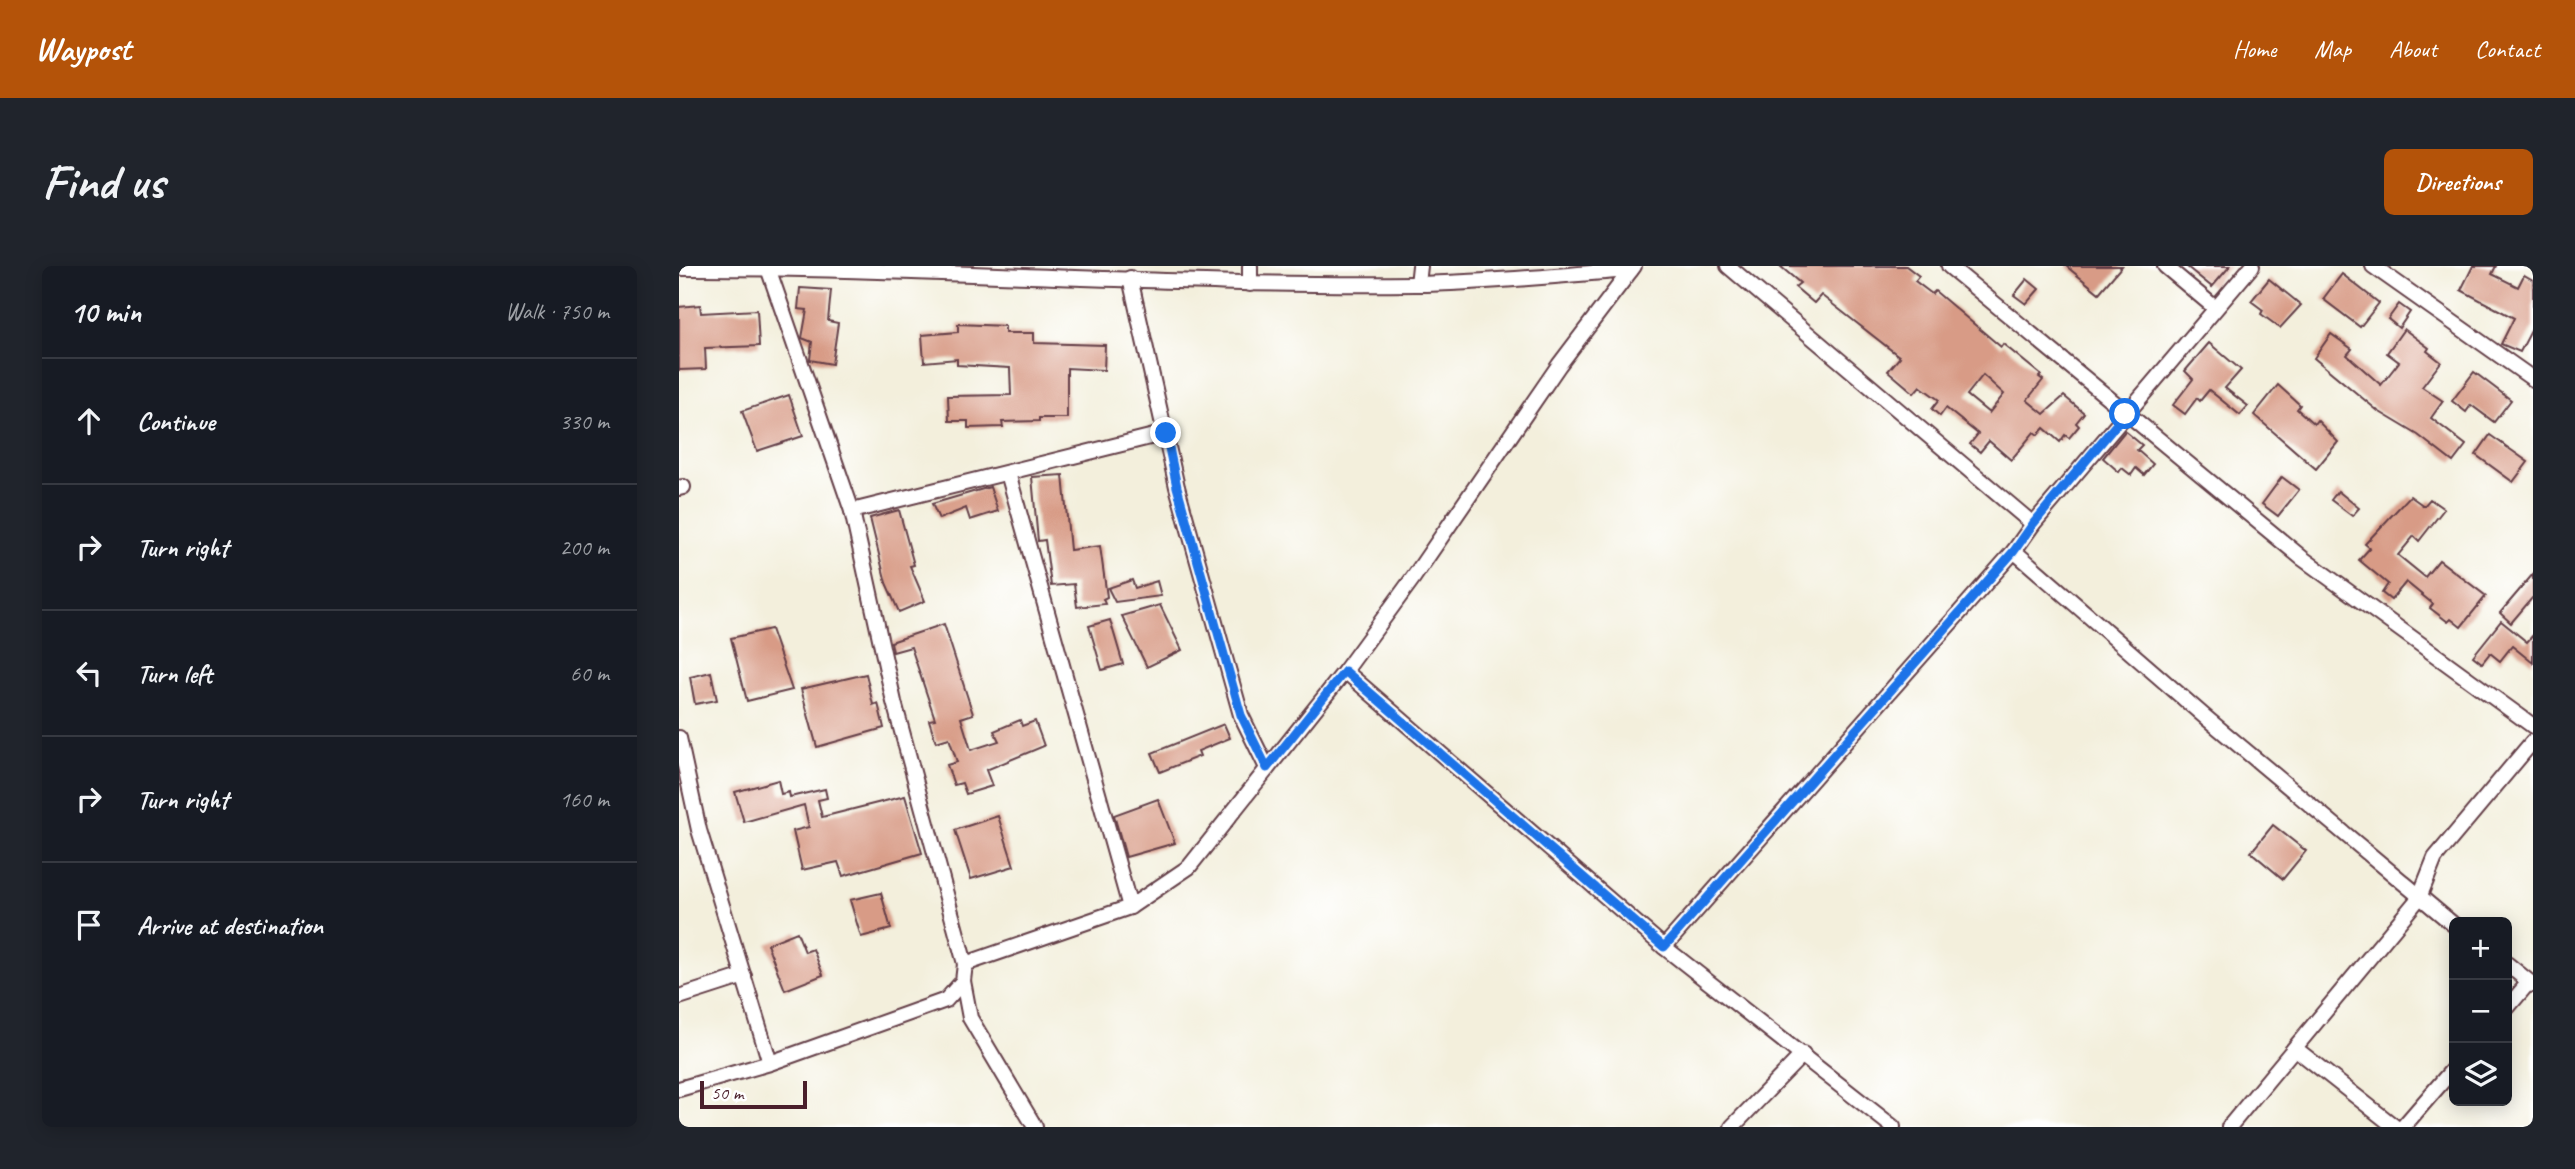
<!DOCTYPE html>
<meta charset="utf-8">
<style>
body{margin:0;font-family:Caveat,sans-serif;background:#20242c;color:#f1f3f6}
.controls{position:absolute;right:21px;bottom:21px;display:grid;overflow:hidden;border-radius:10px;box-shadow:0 4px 18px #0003}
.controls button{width:63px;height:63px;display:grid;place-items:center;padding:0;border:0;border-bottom:2px solid #363941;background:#171b24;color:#f1f3f6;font:35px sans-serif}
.scale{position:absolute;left:21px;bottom:18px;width:107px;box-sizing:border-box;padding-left:7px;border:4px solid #4a1f2b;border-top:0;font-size:19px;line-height:24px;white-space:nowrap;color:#4a1f2b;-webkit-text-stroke:5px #fff;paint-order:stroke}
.stop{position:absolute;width:21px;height:21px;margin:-16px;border:5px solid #1a73e8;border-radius:50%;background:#fff}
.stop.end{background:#1a73e8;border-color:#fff;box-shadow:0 2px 7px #0008}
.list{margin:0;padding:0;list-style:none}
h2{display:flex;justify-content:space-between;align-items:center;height:91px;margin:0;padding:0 28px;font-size:30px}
h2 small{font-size:23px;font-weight:400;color:#9ea1a6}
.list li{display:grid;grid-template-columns:46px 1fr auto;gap:21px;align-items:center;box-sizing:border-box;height:126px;padding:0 28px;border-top:2px solid #363941}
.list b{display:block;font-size:26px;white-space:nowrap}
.list em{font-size:23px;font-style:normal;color:#9ea1a6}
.icon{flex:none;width:38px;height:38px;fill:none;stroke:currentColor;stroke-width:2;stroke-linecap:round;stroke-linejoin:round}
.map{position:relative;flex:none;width:1854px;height:861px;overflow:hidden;border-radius:10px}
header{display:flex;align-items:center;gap:42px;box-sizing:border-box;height:98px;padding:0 35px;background:#b45309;color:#fff}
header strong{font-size:33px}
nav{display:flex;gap:38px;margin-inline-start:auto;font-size:24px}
.intro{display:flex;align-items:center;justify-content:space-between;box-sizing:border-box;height:168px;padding:0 42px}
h1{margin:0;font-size:49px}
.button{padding:18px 32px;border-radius:10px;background:#b45309;color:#fff;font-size:24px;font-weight:700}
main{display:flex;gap:42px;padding:0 42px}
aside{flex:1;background:#171b24;border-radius:10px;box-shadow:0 4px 18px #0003}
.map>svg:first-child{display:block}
</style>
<header>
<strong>Waypost</strong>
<nav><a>Home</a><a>Map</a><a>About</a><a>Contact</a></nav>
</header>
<div class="intro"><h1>Find us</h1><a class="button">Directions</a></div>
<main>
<aside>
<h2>10 min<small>Walk · 750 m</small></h2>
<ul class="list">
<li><svg class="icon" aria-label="ahead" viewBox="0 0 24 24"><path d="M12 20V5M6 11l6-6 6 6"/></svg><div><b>Continue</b></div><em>330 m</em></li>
<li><svg class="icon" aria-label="right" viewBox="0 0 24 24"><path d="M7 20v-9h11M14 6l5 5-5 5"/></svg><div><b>Turn right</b></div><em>200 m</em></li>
<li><svg class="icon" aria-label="left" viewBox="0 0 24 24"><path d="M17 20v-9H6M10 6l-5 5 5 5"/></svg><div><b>Turn left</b></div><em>60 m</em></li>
<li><svg class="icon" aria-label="right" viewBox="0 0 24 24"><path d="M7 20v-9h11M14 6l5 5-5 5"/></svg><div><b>Turn right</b></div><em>160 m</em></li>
<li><svg class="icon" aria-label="arrive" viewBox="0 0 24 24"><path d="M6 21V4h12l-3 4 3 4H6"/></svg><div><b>Arrive at destination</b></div></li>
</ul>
</aside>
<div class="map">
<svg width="1854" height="861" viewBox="0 0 1854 861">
<rect width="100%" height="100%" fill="#fff"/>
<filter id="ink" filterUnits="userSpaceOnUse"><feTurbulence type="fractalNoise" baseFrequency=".0143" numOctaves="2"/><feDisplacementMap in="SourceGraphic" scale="14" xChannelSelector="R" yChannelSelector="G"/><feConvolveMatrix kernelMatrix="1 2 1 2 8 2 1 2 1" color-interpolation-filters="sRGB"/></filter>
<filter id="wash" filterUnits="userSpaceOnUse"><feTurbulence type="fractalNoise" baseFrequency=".00686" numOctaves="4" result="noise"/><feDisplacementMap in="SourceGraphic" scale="28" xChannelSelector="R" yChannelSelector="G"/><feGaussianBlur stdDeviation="1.57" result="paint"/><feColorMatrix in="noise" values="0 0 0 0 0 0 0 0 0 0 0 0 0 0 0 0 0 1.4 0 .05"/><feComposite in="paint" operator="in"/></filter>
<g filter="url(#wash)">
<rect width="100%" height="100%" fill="#f3efdc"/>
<g id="blocks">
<g fill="#d89b86" fill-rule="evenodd">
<path d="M1101 0H1227L1240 10 1236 15 1253 28 1256 25 1322 81 1324 78 1362 109 1360 111 1364 114 1348 134 1365 148 1385 130 1405 147 1397 157 1400 160 1390 172 1386 169 1381 176 1365 162 1359 169 1355 166 1332 194 1310 175 1301 186 1291 178 1299 168 1267 142 1261 150 1253 143 1260 134 1241 120 1235 127 1209 105 1221 91 1142 29 1135 37 1116 21 1121 17ZM1304 109 1325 128 1310 147 1288 129Z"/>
<path d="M1387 0H1443L1420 27Z"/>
<path d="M1507 0H1551L1533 21Z"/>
<path d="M1794 0H1817L1813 8 1839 21 1845 9 1854 14V61L1841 86 1822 78 1835 52 1782 24Z"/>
<path d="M1663 8 1700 37 1681 61 1644 33Z"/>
<path d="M1348 13 1360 23 1347 38 1335 29Z"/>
<path d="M1590 13 1622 39 1601 62 1582 48 1584 44 1572 35Z"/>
<path d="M121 22 152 24 149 55 159 57 153 98 131 94 133 76 123 72 128 44 119 43Z"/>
<path d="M1720 38 1731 46 1720 62 1709 53Z"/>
<path d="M21 39 22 47 78 44 80 80 26 82 27 103 0 104V41Z"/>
<path d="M279 58 326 60V67H355V77L426 79 425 104 388 102V152H360V155L323 156 324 161 289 162V155H270L269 130 332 129 331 102 278 99V93L245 96 243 69 279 66Z"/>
<path d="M1725 63 1750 82 1748 85 1762 96 1743 121 1764 135 1752 152 1787 179 1774 196 1739 169 1699 145 1635 92 1652 68 1673 83 1668 89 1702 119 1720 96 1708 87Z"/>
<path d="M1530 77 1562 104 1546 122 1569 140 1561 149 1530 124 1521 135 1518 132 1506 148 1494 139 1514 113 1506 105Z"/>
<path d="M1795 106 1832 134 1815 156 1792 139 1787 146 1773 135Z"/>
<path d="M1599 119 1621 139 1618 143 1635 158 1638 154 1659 176 1637 203 1575 149Z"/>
<path d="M110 129 124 170 78 185 63 145Z"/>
<path d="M1446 165 1463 179 1458 184 1474 198 1465 209 1457 202 1452 209 1443 202 1440 206 1424 192Z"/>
<path d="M1811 169 1849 196 1834 216 1797 189Z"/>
<path d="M384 209 391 284 421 280 428 331 424 333 426 338 398 341 395 318 372 320 366 274 359 275 353 211Z"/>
<path d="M1603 211 1620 224 1599 250 1583 238Z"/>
<path d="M311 221 319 245 291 254 287 242 260 253 253 238Z"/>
<path d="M1659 225 1680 242 1673 250 1652 234Z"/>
<path d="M1731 230 1745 240 1751 233 1765 243 1740 275 1735 270 1719 289 1746 311 1760 294 1807 330 1782 361 1772 353 1769 356 1751 342 1754 338 1727 316 1712 334 1703 327 1709 318 1680 294 1691 282 1686 278Z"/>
<path d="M220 244 235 299 231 300 246 335 220 346 207 317 191 252Z"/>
<path d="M1854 308V331L1832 357 1821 347Z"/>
<path d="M453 314 456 322 478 315 482 330 436 336 429 322Z"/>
<path d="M481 339 503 384 468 401 443 350Z"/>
<path d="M431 354 444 398 423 404 410 360Z"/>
<path d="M1822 355 1848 376 1854 369V397L1833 380 1821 395 1811 387 1803 397 1794 390Z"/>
<path d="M265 358 294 448 282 452 292 484 320 475 315 465 341 454 343 460 356 455 365 480 307 504 313 520 287 528 283 517 275 519 268 499 278 496 270 472 257 476 250 454 256 453 232 381 214 386 212 376Z"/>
<path d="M92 363 113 424 68 435 52 372Z"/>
<path d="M32 406 38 434 16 438 11 411Z"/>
<path d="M187 408 194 439 199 437 205 462 138 481 122 423Z"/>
<path d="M545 458 551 472 519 485 521 490 481 506 473 487Z"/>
<path d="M99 514 102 528 110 526 111 531 146 523 148 532 139 534 143 551 226 530 243 587 164 610 159 596 123 604 114 565 130 561 125 539 65 556 56 526Z"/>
<path d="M479 533 496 577 447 591 435 549Z"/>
<path d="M319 550 335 600 292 613 276 564Z"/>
<path d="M1594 559 1627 585 1604 613 1572 586Z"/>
<path d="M202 627 212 663 182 671 171 634Z"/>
<path d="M118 666 126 686 134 683 144 709 106 724 88 678Z"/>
</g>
</g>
</g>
<g filter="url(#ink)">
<use href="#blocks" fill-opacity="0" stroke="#633e46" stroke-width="2"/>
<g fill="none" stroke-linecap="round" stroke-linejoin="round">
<g stroke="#633e46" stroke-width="18">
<g id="minor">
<path d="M1049 0 1354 258"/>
<path d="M1270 0 1623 292 1854 460"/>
<path d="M1486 0 1535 41"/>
<path d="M1573 0 1354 258 1335 285 1525 450 1775 659"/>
<path d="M1694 0 1854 113"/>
<path d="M0 2C245 1 490 21 736 18 808 17 881 9 952 4"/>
<path d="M89 2 173 245 215 436 286 698"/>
<path d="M451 12 498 221 562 449 588 502"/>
<path d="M571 18V0"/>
<path d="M739 18 741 0"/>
<path d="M329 207 451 641"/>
<path d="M0 222 4 221"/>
<path d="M173 245 487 167"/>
<path d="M666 405 985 681 1214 861"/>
<path d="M0 472 20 564 91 797"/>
<path d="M985 681 1335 285"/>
<path d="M1828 698 1854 719"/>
<path d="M284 715 291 752 356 861"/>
<path d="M0 731 65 710"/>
<path d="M1828 742 1850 716"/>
<path d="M1617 783 1716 861"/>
<path d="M0 823 91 797 267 734 284 715 286 698 451 641 510 601 666 405 734 312 880 99 955 0"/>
<path d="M1053 861 1124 788"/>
<path d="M1550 861 1740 632 1756 592 1854 475"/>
<path d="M1724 861 1775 802"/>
</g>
</g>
<use href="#minor" stroke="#fff" stroke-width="14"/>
</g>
</g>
<g fill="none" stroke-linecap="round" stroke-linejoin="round" filter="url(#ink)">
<path stroke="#1a73e8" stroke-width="9" d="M487 167 498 221 562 449 588 502 666 405 985 681 1335 285 1354 258 1446 148"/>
</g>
</svg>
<div class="controls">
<button>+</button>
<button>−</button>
<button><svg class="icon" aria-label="layers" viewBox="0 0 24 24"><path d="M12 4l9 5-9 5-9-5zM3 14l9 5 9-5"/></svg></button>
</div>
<div class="scale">50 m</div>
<div class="stop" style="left:1446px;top:148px"></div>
<div class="stop end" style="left:487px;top:167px"></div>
</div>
</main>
